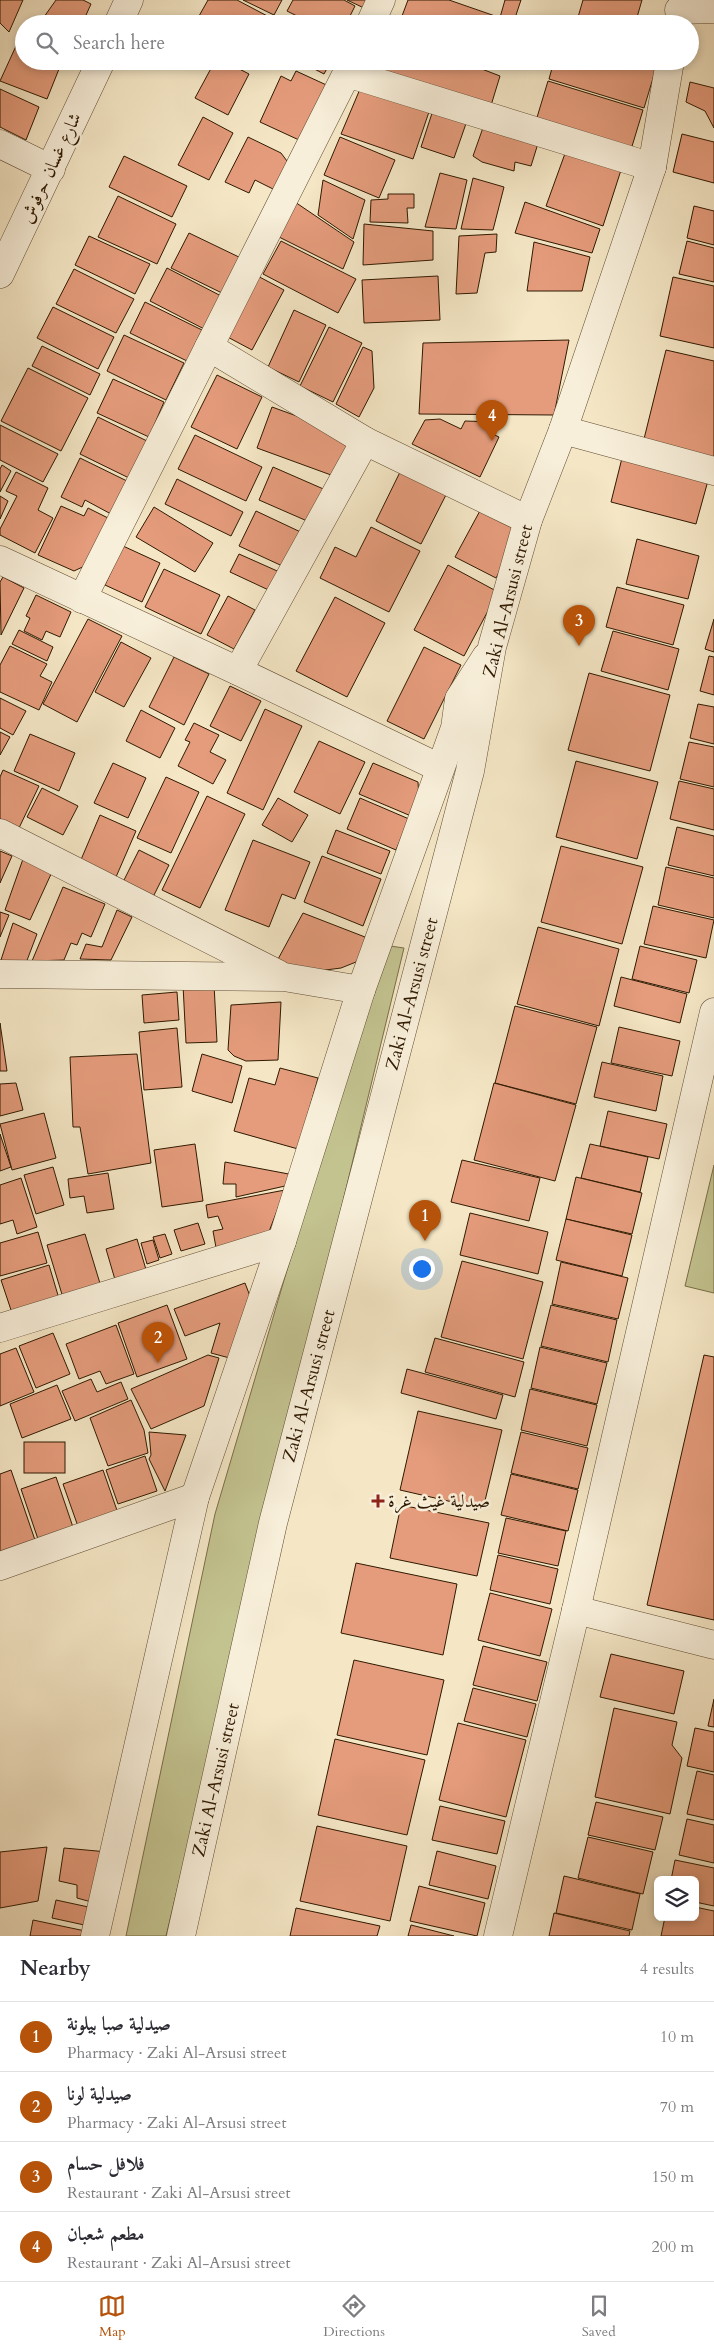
<!DOCTYPE html>
<meta charset="utf-8">
<style>
body{margin:0;font-family:Cardo,Amiri,serif;background:#f2f2f3;color:#2b2b33}
.controls{position:absolute;right:15px;bottom:15px;display:grid;overflow:hidden;border-radius:8px;box-shadow:0 2px 8px #0003}
.controls button{width:45px;height:45px;display:grid;place-items:center;padding:0;border:0;border-bottom:1px solid #e1e1e2;background:#fff;color:#2b2b33;font:25px sans-serif}
.you{position:absolute;left:421px;top:1268px;width:18px;height:18px;margin:-12px;border:4px solid #fff;border-radius:50%;background:#1a73e8;box-shadow:0 0 0 8px #1a73e833}
.badge{display:grid;place-items:center;width:32px;height:32px;border-radius:50%;background:#b45309;color:#fff;font-size:16px;font-weight:700}
.pin{position:absolute;translate:-50% -41px;filter:drop-shadow(0 1px 2px #0008)}
.pin::after{content:'';position:absolute;top:26px;width:18px;height:15px;background:inherit;clip-path:polygon(0 0,100% 0,50% 100%)}
.list{margin:0;padding:0;list-style:none}
h2{display:flex;justify-content:space-between;align-items:center;height:65px;margin:0;padding:0 20px;font-size:21px}
h2 small{font-size:16px;font-weight:400;color:#7c7c81}
.list li{display:grid;grid-template-columns:32px 1fr auto;gap:15px;align-items:center;box-sizing:border-box;height:70px;padding:0 20px;border-top:1px solid #e1e1e2}
.list b{display:block;font-size:19px;white-space:nowrap}
.list p{margin:0;font-size:16px;white-space:nowrap;color:#7c7c81}
.list em{font-size:16px;font-style:normal;color:#7c7c81}
.icon{flex:none;width:28px;height:28px;fill:none;stroke:currentColor;stroke-width:2;stroke-linecap:round;stroke-linejoin:round}
.map{position:relative;flex:none;width:714px;height:1936px;overflow:hidden}
.search{position:absolute;background:#fff;box-shadow:0 2px 8px #0003;left:15px;right:15px;top:15px;height:55px;display:flex;align-items:center;gap:12px;box-sizing:border-box;padding:0 18px;border-radius:28px;color:#7c7c81;font-size:19px}
.sheet{height:345px;background:#fff}
nav{display:flex;justify-content:space-around;align-items:center;box-sizing:border-box;height:70px;border-top:1px solid #e1e1e2;background:#fff;font-size:14px;color:#7c7c81}
nav a{display:grid;justify-items:center;gap:2px}
nav .on{color:#b45309}
.map>svg:first-child{display:block}
</style>
<div class="map">
<svg width="714" height="1936" viewBox="0 0 714 1936">
<rect width="100%" height="100%" fill="#f5e7c6"/>
<filter id="stains"><feTurbulence type="fractalNoise" baseFrequency=".004" numOctaves="4"/><feColorMatrix values="0 0 0 0 .2 0 0 0 0 .09 0 0 0 0 .02 0 0 0 .5 -.17"/></filter>
<radialGradient id="worn" r=".72"><stop offset=".6" stop-color="#630" stop-opacity="0"/><stop offset="1" stop-color="#630" stop-opacity=".3"/></radialGradient>
<g fill="#c3c390" stroke="#796e48">
<path d="M383 945 404 948 166 1936H126L215 1514Z"/>
<path d="M714 1165V1293L685 1286Z"/>
</g>
<g fill="#e59c7c" stroke="#2f1900">
<path d="M0 0H23L9 32 0 23Z"/>
<path d="M56 0H83L91 4 82 24H39Z"/>
<path d="M208 0H237L273 19 270 24H213L199 16Z"/>
<path d="M243 0H282L274 15Z"/>
<path d="M293 0H344L355 6 346 24H313L287 11Z"/>
<path d="M347 0H368L364 8Z"/>
<path d="M408 0H449L498 17 495 24H399Z"/>
<path d="M505 0H521L513 24 499 21Z"/>
<path d="M583 0H642L635 24H576Z"/>
<path d="M288 16 303 24H284Z"/>
<path d="M16 46 24 49V61H54L61 64 47 99 0 81Z"/>
<path d="M215 61H224L249 74 228 115 195 98Z"/>
<path d="M299 61H331L324 74Z"/>
<path d="M389 61H461L500 76 489 112 381 77Z"/>
<path d="M554 61H646L657 65 644 108 549 79Z"/>
<path d="M296 71 333 88 299 140 260 122 281 76 291 81Z"/>
<path d="M548 81 643 110 630 153 535 124Z"/>
<path d="M363 82 432 103 413 159 341 134Z"/>
<path d="M690 82 714 88V128L705 111 686 102Z"/>
<path d="M0 89 39 107 26 140 0 127Z"/>
<path d="M435 104 469 115 454 158 421 147Z"/>
<path d="M203 117 233 133 209 180 178 165Z"/>
<path d="M485 122 540 137 531 166 515 162 514 171 482 162 473 156Z"/>
<path d="M682 134 714 142V183L673 172Z"/>
<path d="M248 137 281 153 290 165 281 193 255 180 249 193 225 182Z"/>
<path d="M340 137 395 160 379 198 324 175Z"/>
<path d="M567 148 622 167 603 226 546 206Z"/>
<path d="M124 156 187 186 172 217 109 187Z"/>
<path d="M440 173 467 180 456 229 425 227Z"/>
<path d="M473 178 504 187 493 230 461 229Z"/>
<path d="M323 180 365 200 353 239 318 215Z"/>
<path d="M388 194H414V208H407L408 223 370 222 371 200 388 199Z"/>
<path d="M118 196 176 224 157 264 98 237Z"/>
<path d="M292 200 354 242 343 269 275 235Z"/>
<path d="M525 202 600 229 592 253 515 233Z"/>
<path d="M694 206 714 211V245L687 238Z"/>
<path d="M364 224 433 231V260L363 265Z"/>
<path d="M189 233 243 259 226 295 171 268Z"/>
<path d="M497 234 496 252 485 253 477 293 456 294 459 236Z"/>
<path d="M89 236 150 264 135 294 75 265Z"/>
<path d="M281 241 356 279 338 313 263 274Z"/>
<path d="M687 241 714 248V282L679 274Z"/>
<path d="M534 242 590 257 582 291H527Z"/>
<path d="M167 268 225 298 208 331 150 301Z"/>
<path d="M74 269 134 299 116 333 56 304Z"/>
<path d="M252 273 284 290 252 350 220 333Z"/>
<path d="M438 276 440 320 364 323 362 280Z"/>
<path d="M673 277 714 286V348L660 336Z"/>
<path d="M145 302 202 330 187 361 130 333Z"/>
<path d="M53 307 114 337 98 369 37 338Z"/>
<path d="M294 310 326 325 299 382 268 367Z"/>
<path d="M329 327 362 343 333 402 300 386Z"/>
<path d="M124 335 184 363 166 400 107 371Z"/>
<path d="M569 340 554 415 419 414 423 343Z"/>
<path d="M42 346 100 374 90 395 32 366Z"/>
<path d="M363 347 372 351 374 388 359 417 336 404Z"/>
<path d="M666 350 714 361V460L643 443Z"/>
<path d="M28 368 88 398 61 451 1 421Z"/>
<path d="M217 375 262 397 237 449 191 427Z"/>
<path d="M113 379 164 402 149 437 97 413Z"/>
<path d="M272 407 357 438 342 479 257 448Z"/>
<path d="M98 417 147 441 129 478 80 454Z"/>
<path d="M440 419 461 429 465 421 495 422 490 433 499 437 480 477 412 444 425 420Z"/>
<path d="M0 425 58 454 43 482 0 460Z"/>
<path d="M195 435 262 467 246 501 178 469Z"/>
<path d="M623 454 709 477 696 524 611 502Z"/>
<path d="M80 458 127 481 111 514 85 500 82 507 61 497Z"/>
<path d="M2 465 11 471 0 492V469Z"/>
<path d="M273 467 328 491 314 524 259 500Z"/>
<path d="M402 468 448 491 421 544 376 521Z"/>
<path d="M16 472 48 488 38 510 53 518 35 553 0 535V529L17 496 6 491Z"/>
<path d="M177 479 243 512 231 536 165 504Z"/>
<path d="M0 496 8 501 0 519Z"/>
<path d="M61 506 84 516 88 508 112 520 91 563 74 571 38 555Z"/>
<path d="M154 507 213 543 195 572 136 537Z"/>
<path d="M482 507 523 528 496 578 455 557Z"/>
<path d="M256 511 307 535 291 570 239 546Z"/>
<path d="M371 527 420 551 389 612 320 578 335 547 356 557Z"/>
<path d="M637 539 699 556 688 599 626 584Z"/>
<path d="M123 546 160 563 142 602 105 585Z"/>
<path d="M239 554 284 574 275 593 230 572Z"/>
<path d="M448 565 498 592 464 656 414 630Z"/>
<path d="M164 569 220 595 201 634 145 607Z"/>
<path d="M3 577 24 588 1 635 0 582Z"/>
<path d="M617 587 684 605 673 645 606 627Z"/>
<path d="M36 595 71 612 60 637 46 631 42 640 24 631 30 618 26 616Z"/>
<path d="M228 596 255 610 234 649 207 635Z"/>
<path d="M335 597 385 623 347 697 296 671Z"/>
<path d="M88 619 122 636 77 722 43 704Z"/>
<path d="M714 619V652L705 649Z"/>
<path d="M19 630 53 647 47 661 12 644Z"/>
<path d="M613 631 679 649 668 690 601 671Z"/>
<path d="M121 642 151 658 124 707 95 692Z"/>
<path d="M10 646 47 664 40 676 52 682 39 710 0 692V665Z"/>
<path d="M424 647 461 665 424 739 387 721Z"/>
<path d="M709 656 714 657V695L700 691Z"/>
<path d="M174 657 209 674 184 725 149 707Z"/>
<path d="M589 673 670 695 650 771 568 750Z"/>
<path d="M230 686 261 701 241 741 210 726Z"/>
<path d="M0 698 26 711 13 735 0 728Z"/>
<path d="M698 704 714 707V744L690 738Z"/>
<path d="M265 709 302 726 263 810 227 793Z"/>
<path d="M141 710 175 728 160 758 126 741Z"/>
<path d="M194 723 219 735 210 752 226 760 213 784 178 766 190 742 185 740Z"/>
<path d="M0 732 10 737 0 755Z"/>
<path d="M30 734 75 753 59 791 14 771Z"/>
<path d="M319 741 365 762 340 814 294 792Z"/>
<path d="M689 742 714 747V787L680 779Z"/>
<path d="M576 761 658 782 637 859 556 837Z"/>
<path d="M113 763 146 778 128 818 94 803Z"/>
<path d="M373 763 418 782 419 799 411 816 359 794Z"/>
<path d="M3 770 39 786 19 828 0 819V777Z"/>
<path d="M166 777 199 792 171 853 137 838Z"/>
<path d="M679 781 714 789V830L670 819Z"/>
<path d="M42 788 78 806 63 835 27 817Z"/>
<path d="M207 796 245 814 200 908 162 890Z"/>
<path d="M278 798 308 815 292 842 262 825Z"/>
<path d="M360 798 409 819 396 850 347 829Z"/>
<path d="M100 815 136 831 116 877 80 862Z"/>
<path d="M677 827 714 836V876L668 865Z"/>
<path d="M336 830 390 851 381 874 327 853Z"/>
<path d="M253 840 310 862 295 899 282 894 269 927 225 910Z"/>
<path d="M561 846 643 867 622 944 541 922Z"/>
<path d="M139 850 169 865 153 897 123 882Z"/>
<path d="M0 851 12 856 0 883Z"/>
<path d="M322 856 381 879 363 926 304 902Z"/>
<path d="M23 859 52 872 30 920 5 910Z"/>
<path d="M666 867 714 878V918L658 905Z"/>
<path d="M63 887 105 904 91 937 82 933 77 945 71 943 64 960 32 961Z"/>
<path d="M653 906 714 920 706 958 644 944Z"/>
<path d="M117 910 132 917 111 960 80 959 86 944 102 947Z"/>
<path d="M0 912 9 915 0 937Z"/>
<path d="M303 913 365 937V951L356 962 341 968 302 973 277 961Z"/>
<path d="M13 923 37 934 26 963H0Z"/>
<path d="M538 927 619 949 599 1026 517 1004Z"/>
<path d="M640 946 697 960 689 993 632 979Z"/>
<path d="M621 977 687 994 680 1023 614 1006Z"/>
<path d="M214 984 217 1042 186 1043 183 985Z"/>
<path d="M177 992 179 1020 144 1023 142 995Z"/>
<path d="M281 1002 278 1060 246 1061 234 1056 228 1050 231 1005Z"/>
<path d="M515 1006 597 1027 576 1104 495 1083Z"/>
<path d="M0 1023 7 1071H0Z"/>
<path d="M619 1027 680 1041 672 1076 611 1063Z"/>
<path d="M177 1028 182 1087 144 1090 139 1032Z"/>
<path d="M137 1054 151 1163 88 1174 80 1127H73L70 1057Z"/>
<path d="M202 1054 242 1066 232 1103 192 1091Z"/>
<path d="M602 1062 663 1076 656 1111 594 1097Z"/>
<path d="M280 1068 318 1078 298 1149 234 1131 249 1078 275 1085Z"/>
<path d="M16 1083 23 1110 0 1116V1084Z"/>
<path d="M494 1083 576 1105 555 1181 474 1160Z"/>
<path d="M608 1111 667 1124 659 1159 600 1146Z"/>
<path d="M44 1113 56 1158 12 1170 0 1124Z"/>
<path d="M0 1134 11 1167 0 1171Z"/>
<path d="M195 1144 203 1201 162 1207 154 1150Z"/>
<path d="M590 1144 648 1157 640 1192 581 1178Z"/>
<path d="M462 1160 540 1178 529 1221 451 1202Z"/>
<path d="M225 1162 294 1175V1184L236 1197V1184H223Z"/>
<path d="M53 1167 64 1205 36 1214 24 1175Z"/>
<path d="M108 1173 114 1209 87 1213 84 1196 70 1198 68 1179Z"/>
<path d="M576 1177 642 1193 632 1234 566 1219Z"/>
<path d="M21 1178 37 1227 17 1234 13 1220 0 1224V1185Z"/>
<path d="M285 1190 265 1242 217 1253 213 1231 223 1229 218 1216 208 1218 206 1205Z"/>
<path d="M470 1213 548 1232 538 1274 460 1255Z"/>
<path d="M566 1219 632 1235 622 1276 556 1260Z"/>
<path d="M198 1223 205 1244 181 1251 174 1230Z"/>
<path d="M38 1232 47 1263 0 1276V1243Z"/>
<path d="M85 1234 102 1290 64 1301 47 1245Z"/>
<path d="M165 1234 172 1254 160 1258 153 1237Z"/>
<path d="M137 1239 147 1273 116 1283 106 1249Z"/>
<path d="M153 1240 159 1260 147 1264 141 1243Z"/>
<path d="M462 1261 543 1282 523 1359 441 1337Z"/>
<path d="M561 1262 628 1278 618 1319 552 1304Z"/>
<path d="M49 1265 60 1302 13 1316 1 1280Z"/>
<path d="M245 1283 253 1304 237 1360 211 1353 220 1323 185 1336 174 1309Z"/>
<path d="M167 1305 187 1359 137 1377 118 1323Z"/>
<path d="M551 1305 617 1320 608 1362 541 1346Z"/>
<path d="M116 1325 134 1374 106 1384 100 1371 79 1379 66 1344Z"/>
<path d="M53 1333 70 1374 36 1388 19 1346Z"/>
<path d="M435 1338 524 1362 515 1397 425 1372Z"/>
<path d="M540 1347 607 1363 597 1404 531 1388Z"/>
<path d="M16 1348 34 1392 0 1406V1354Z"/>
<path d="M208 1355 219 1358 204 1406 151 1429 131 1389Z"/>
<path d="M704 1355 714 1357V1620L647 1605Z"/>
<path d="M407 1369 503 1395 496 1419 401 1393Z"/>
<path d="M91 1379 97 1392 121 1382 128 1399 75 1421 62 1391Z"/>
<path d="M57 1385 71 1419 22 1438 10 1404Z"/>
<path d="M530 1389 597 1405 587 1446 521 1430Z"/>
<path d="M131 1400 144 1430 148 1453 108 1466 90 1418Z"/>
<path d="M418 1411 502 1430 483 1509 400 1490Z"/>
<path d="M149 1432 186 1435 165 1491 149 1459 151 1455Z"/>
<path d="M521 1432 588 1448 578 1489 511 1473Z"/>
<rect x="24" y="1442" width="41" height="31"/>
<path d="M145 1456 157 1491 118 1504 106 1470Z"/>
<path d="M11 1470 36 1543 0 1555V1474Z"/>
<path d="M103 1470 120 1519 80 1532 63 1484Z"/>
<path d="M511 1474 578 1490 568 1531 501 1515Z"/>
<path d="M56 1477 75 1533 40 1545 21 1489Z"/>
<path d="M401 1505 489 1523 477 1576 390 1558Z"/>
<path d="M506 1518 566 1531 558 1566 498 1553Z"/>
<path d="M498 1555 558 1569 550 1604 490 1590Z"/>
<path d="M356 1563 457 1584 443 1655 341 1633Z"/>
<path d="M490 1593 552 1609 540 1656 478 1640Z"/>
<path d="M483 1646 547 1662 537 1701 473 1685Z"/>
<path d="M611 1654 684 1671 674 1714 600 1697Z"/>
<path d="M354 1660 444 1680 427 1755 337 1735Z"/>
<path d="M473 1688 536 1704 527 1737 464 1721Z"/>
<path d="M714 1699V1727L708 1726Z"/>
<path d="M614 1708 677 1722 672 1745 682 1758 670 1814 595 1797Z"/>
<path d="M458 1723 526 1740 506 1817 439 1800Z"/>
<path d="M695 1728 714 1732V1772L687 1766Z"/>
<path d="M335 1739 425 1760 407 1835 318 1815Z"/>
<path d="M697 1771 714 1775V1820L687 1814Z"/>
<path d="M596 1802 663 1817 655 1850 588 1835Z"/>
<path d="M440 1806 505 1821 497 1854 432 1840Z"/>
<path d="M687 1819 714 1825V1863L679 1855Z"/>
<path d="M317 1826 407 1846 390 1921 300 1901Z"/>
<path d="M588 1837 653 1852 643 1894 578 1878Z"/>
<path d="M47 1847 38 1901 0 1908V1852Z"/>
<path d="M64 1848 108 1852 95 1903 77 1898V1885L59 1881Z"/>
<path d="M437 1851 496 1866 488 1899 429 1885Z"/>
<path d="M675 1860 714 1868V1906L695 1902V1880H671Z"/>
<path d="M564 1876 640 1894 632 1930 556 1913Z"/>
<path d="M419 1886 485 1903 477 1936 410 1921Z"/>
<path d="M56 1900 93 1908 89 1926 52 1918Z"/>
<path d="M695 1907 714 1911V1936H661L665 1917H695Z"/>
<path d="M296 1908 380 1926 377 1936H290Z"/>
<path d="M554 1913 630 1931 629 1936H549Z"/>
<path d="M33 1920 90 1932 89 1936H30Z"/>
<path d="M411 1925 454 1936H408Z"/>
</g>
<g fill="none" stroke-linecap="round" stroke-linejoin="round">
<g stroke="#604c32" stroke-width="29">
<g id="minor">
<path d="M679 10 714 9"/>
<path d="M118 24 129 0"/>
<path d="M370 24 381 0"/>
<path d="M347 73 652 167"/>
<path d="M0 144 51 169"/>
<path d="M0 274 101 61"/>
<path d="M209 347 365 441 528 520"/>
<path d="M563 430 714 471"/>
<path d="M0 560 238 671 440 768"/>
<path d="M82 599 353 61"/>
<path d="M238 671 365 441"/>
<path d="M0 833 278 974"/>
<path d="M0 974 284 977 361 990"/>
<path d="M0 1328 282 1241"/>
<path d="M0 1566 195 1497"/>
<path d="M576 1610 714 1645"/>
<path d="M95 1936 195 1497 282 1241 361 990 455 728 459 699 486 657"/>
<path d="M181 1936 273 1523 470 771 492 647 528 520 563 430 652 167 670 61"/>
<path d="M498 1936 576 1610 714 1012"/>
</g>
</g>
<use href="#minor" stroke="#f8efda" stroke-width="28"/>
</g>
<path fill="#8f2418" stroke="#f8efda" stroke-width="2" d="M375.5 1493.5h5v5h5v5h-5v5h-5v-5h-5v-5h5z"/>
<g text-anchor="middle" dominant-baseline="central" stroke-width="5" stroke-linejoin="round" paint-order="stroke">
<g font-size="18" fill="#2f1900" stroke="#f8efda">
<text transform="translate(51 168) rotate(-65)">شارع غسان حرفوش</text>
<text transform="translate(508 601) rotate(-76)">Zaki Al-Arsusi street</text>
<text transform="translate(412 994) rotate(-75)">Zaki Al-Arsusi street</text>
<text transform="translate(309 1386) rotate(-75)">Zaki Al-Arsusi street</text>
<text transform="translate(216 1780) rotate(-77)">Zaki Al-Arsusi street</text>
</g>
<g font-size="18" fill="#2f1900" stroke="#f8efda" text-anchor="start">
<text x="388" y="1501">صيدلية غيث غرة</text>
</g>
</g>
<rect width="100%" height="100%" filter="url(#stains)"/>
<rect width="100%" height="100%" fill="url(#worn)"/>
</svg>
<div class="controls">
<button><svg class="icon" aria-label="layers" viewBox="0 0 24 24"><path d="M12 4l9 5-9 5-9-5zM3 14l9 5 9-5"/></svg></button>
</div>
<div class="you"></div>
<div class="pin badge" style="left:425px;top:1241px">1</div>
<div class="pin badge" style="left:158px;top:1363px">2</div>
<div class="pin badge" style="left:579px;top:646px">3</div>
<div class="pin badge" style="left:492px;top:441px">4</div>
<div class="search"><svg class="icon" aria-label="search" viewBox="0 0 24 24"><circle cx="10" cy="10" r="6"/><path d="M15 15l6 6"/></svg>Search here</div>
</div>
<section class="sheet">
<h2>Nearby<small>4 results</small></h2>
<ul class="list">
<li><span class="badge">1</span><div><b>صيدلية صبا بيلونة</b><p>Pharmacy · Zaki Al-Arsusi street</p></div><em>10 m</em></li>
<li><span class="badge">2</span><div><b>صيدلية لونا</b><p>Pharmacy · Zaki Al-Arsusi street</p></div><em>70 m</em></li>
<li><span class="badge">3</span><div><b>فلافل حسام</b><p>Restaurant · Zaki Al-Arsusi street</p></div><em>150 m</em></li>
<li><span class="badge">4</span><div><b>مطعم شعبان</b><p>Restaurant · Zaki Al-Arsusi street</p></div><em>200 m</em></li>
</ul>
</section>
<nav>
<a class="on"><svg class="icon" aria-label="map" viewBox="0 0 24 24"><path d="M3 6l6-2 6 2 6-2v14l-6 2-6-2-6 2zM9 4v14M15 6v14"/></svg>Map</a>
<a><svg class="icon" aria-label="directions" viewBox="0 0 24 24"><path d="M12 3l9 9-9 9-9-9zM9 14v-3h6M13 9l2 2-2 2"/></svg>Directions</a>
<a><svg class="icon" aria-label="saved" viewBox="0 0 24 24"><path d="M7 4h10v16l-5-4-5 4z"/></svg>Saved</a>
</nav>
